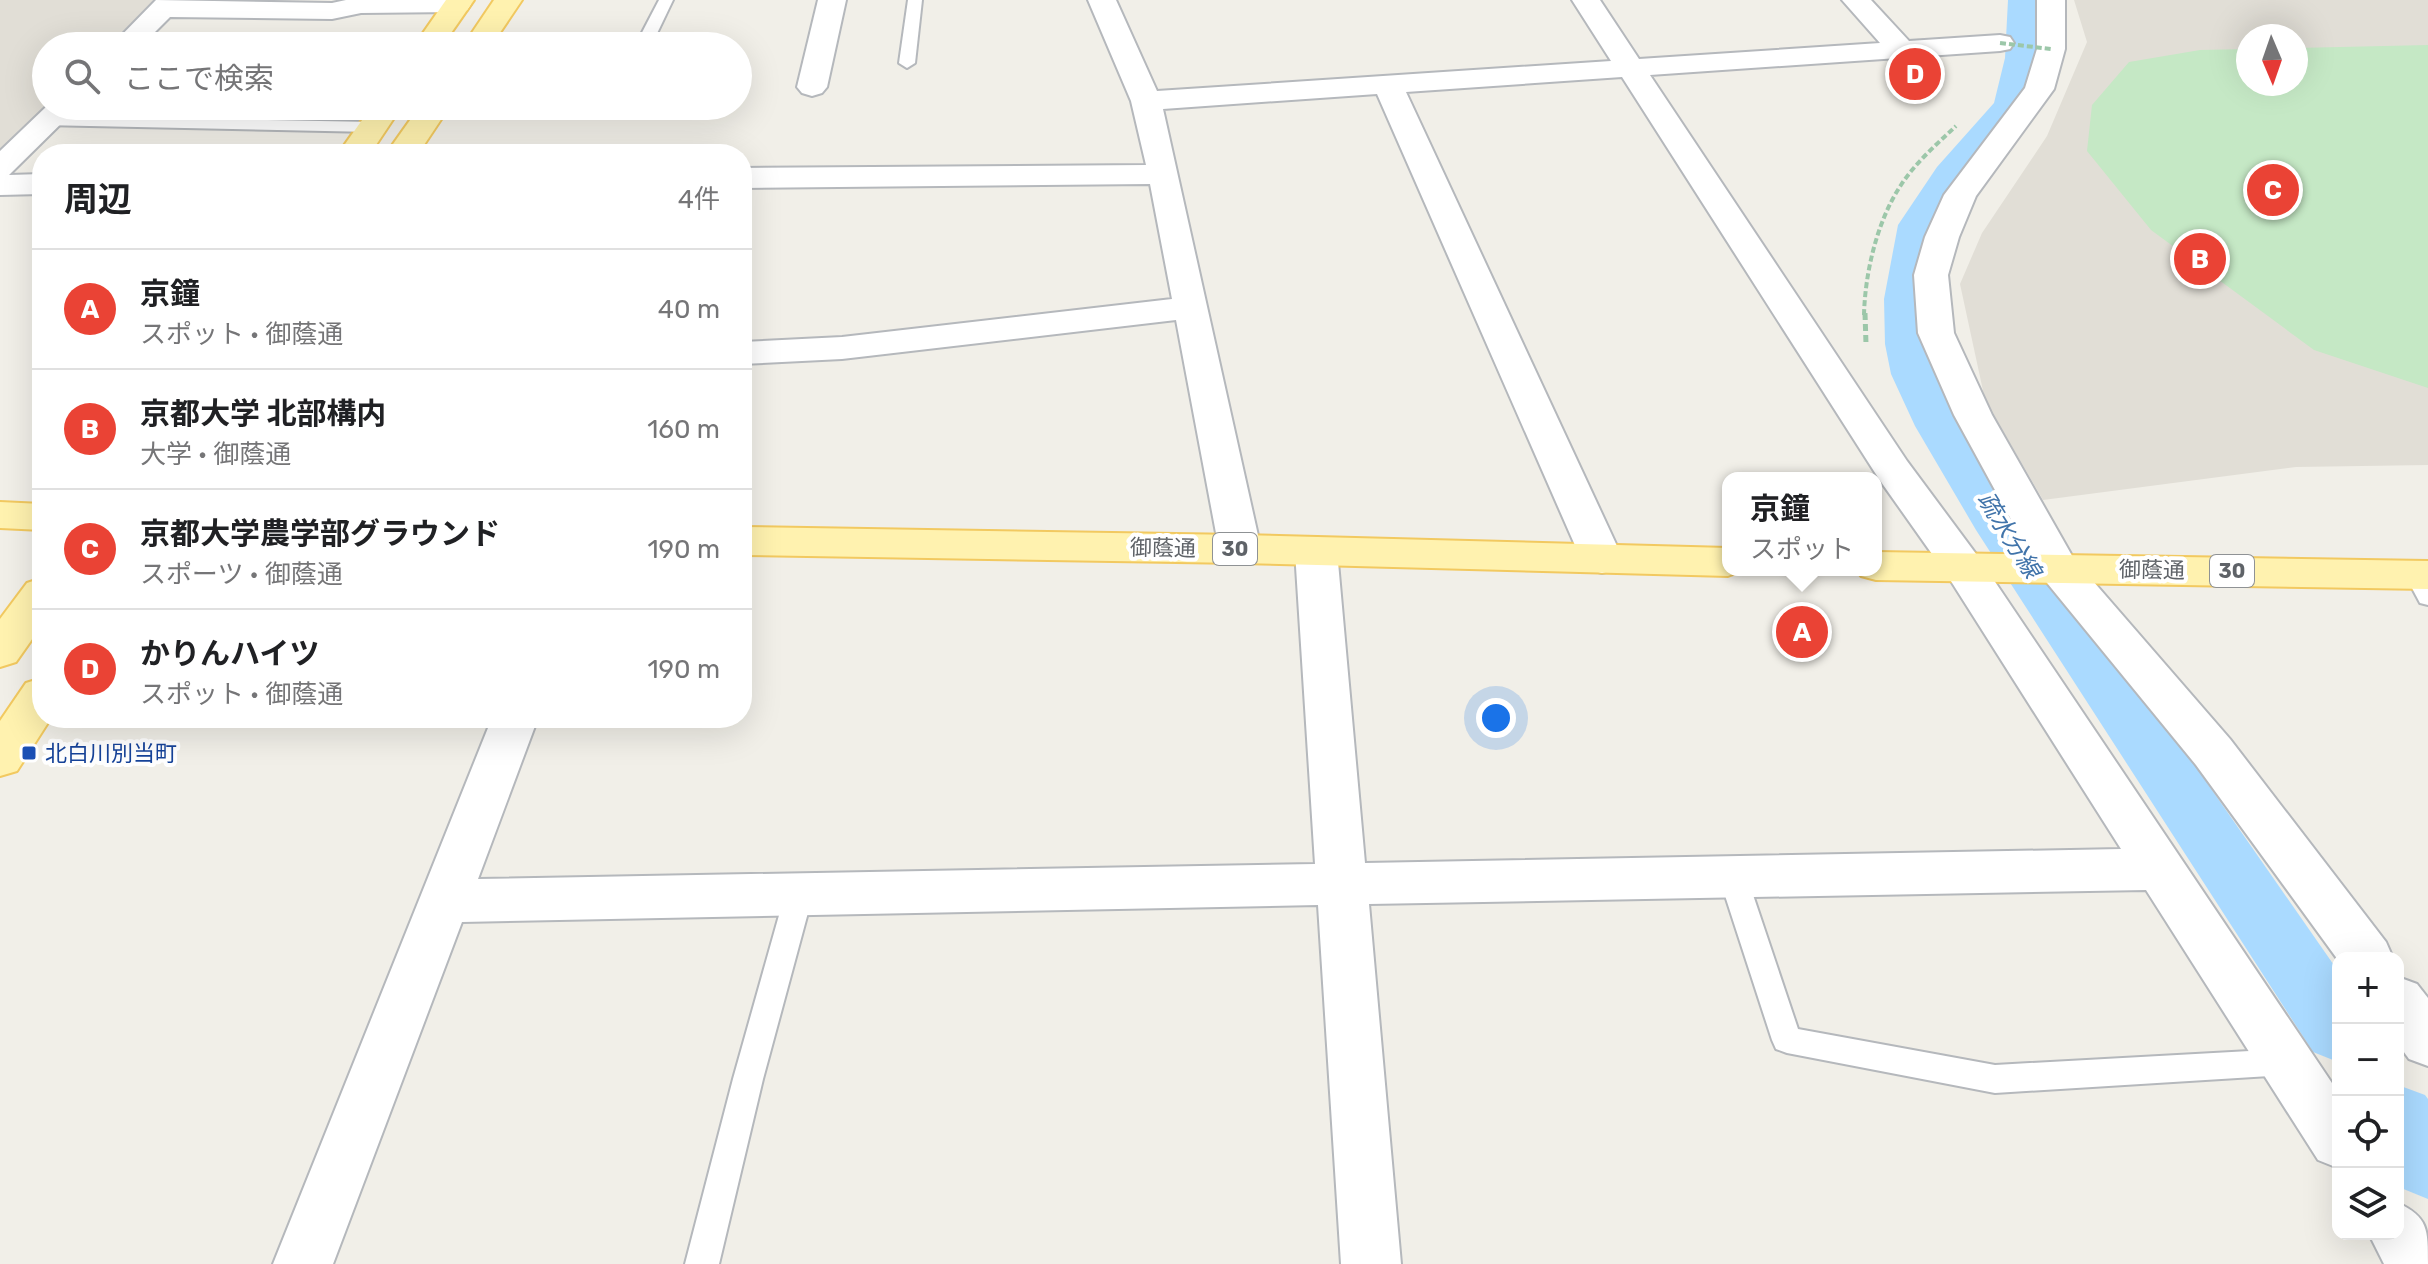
<!DOCTYPE html>
<html lang="ja">
<meta charset="utf-8">
<style>
body{margin:0;font-family:Rubik,"Noto Sans JP",sans-serif;background:#f2f2f2;color:#202124}
.controls{position:absolute;right:24px;bottom:24px;display:grid;overflow:hidden;border-radius:16px;box-shadow:0 8px 32px #0002}
.controls button{width:72px;height:72px;display:grid;place-items:center;padding:0;border:0;border-bottom:2px solid #e0e0e0;background:#fff;color:#202124;font:40px sans-serif}
.compass{position:absolute;left:2236px;top:24px;width:72px;height:72px;border-radius:50%;background:#fff;box-shadow:0 8px 32px #0002;rotate:178deg}
.you{position:absolute;left:1496px;top:718px;width:28px;height:28px;margin:-20px;border:6px solid #fff;border-radius:50%;background:#1a73e8;box-shadow:0 0 0 12px #1a73e833}
.badge{display:grid;place-items:center;width:52px;height:52px;border-radius:50%;background:#ea4335;color:#fff;font-size:26px;font-weight:700}
.pin{position:absolute;translate:-50% -50%;border:4px solid #fff;box-shadow:0 2px 8px #0006}
.popup{position:absolute;left:1722px;top:472px;width:160px;height:104px;box-sizing:border-box;display:grid;place-content:center;border-radius:16px;background:#fff;filter:drop-shadow(0 2px 6px #0005);font-size:26px;white-space:nowrap;color:#757577}
.popup b{font-size:30px;color:#202124}
.popup::after{content:'';position:absolute;left:50%;top:100%;margin-left:-16px;border:16px solid transparent;border-top-color:#fff}
.list{margin:0;padding:0;list-style:none}
h2{display:flex;justify-content:space-between;align-items:center;height:104px;margin:0;padding:0 32px;font-size:34px}
h2 small{font-size:26px;font-weight:400;color:#757577}
.list li{display:grid;grid-template-columns:52px 1fr auto;gap:24px;align-items:center;box-sizing:border-box;height:120px;padding:0 32px;border-top:2px solid #e0e0e0}
.list b{display:block;font-size:30px;white-space:nowrap}
.list p{margin:0;font-size:26px;white-space:nowrap;color:#757577}
.list em{font-size:26px;font-style:normal;color:#757577}
.icon{flex:none;width:44px;height:44px;fill:none;stroke:currentColor;stroke-width:2;stroke-linecap:round;stroke-linejoin:round}
.map{position:relative;flex:none;width:2428px;height:1264px;overflow:hidden}
.search{position:absolute;background:#fff;box-shadow:0 8px 32px #0002;left:32px;top:32px;width:720px;height:88px;display:flex;align-items:center;gap:20px;box-sizing:border-box;padding:0 28px;border-radius:44px;color:#757577;font-size:30px}
.panel{position:absolute;background:#fff;box-shadow:0 8px 32px #0002;left:32px;top:144px;width:720px;height:584px;border-radius:32px}
.map>svg:first-child{display:block}
</style>
<div class="map">
<svg width="2428" height="1264" viewBox="0 0 2428 1264">
<rect width="100%" height="100%" fill="#f1efe8"/>
<g fill="#e1ded6" fill-rule="evenodd">
<path d="M0 0H155L107 46H46V105L0 150Z"/>
<path d="M2074 0H2428V465L2296 467 2043 500 1985 400 1960 284 1982 233 2047 136 2087 42ZM2248 36H2296V84H2248Z"/>
</g>
<path fill="#c5e8c5" d="M2428 45V388L2314 350 2151 230 2087 151 2092 105 2129 62 2200 50 2248 49V84H2296V48Z"/>
<g fill="none" stroke-linecap="round" stroke-linejoin="round">
<g fill="#aadaff" fill-rule="evenodd">
<path d="M2008 0H2044L2043 58 2033 106 1969 183 1942 225 1930 299 1933 344 1939 374 1965 426 2022 517 2338 971V1062L2313 1052 1976 530 1915 426 1891 374 1885 344 1884 299 1898 225 1937 167 1994 103 2005 58Z"/>
<path d="M2398 1085 2425 1095 2428 1099V1199L2401 1188 2398 1184Z"/>
</g>
<g stroke="#b5b8bc" stroke-width="4">
<g id="service">
<path d="M659 0H673L651 46H635Z"/>
<path d="M908 0H922L915 63 907 68 899 63Z"/>
<path d="M48 116 372 122 380 127 372 132 42 125 40 121 42 117Z"/>
<path d="M2417 567 2425 569 2428 574V605L2420 603 2405 575 2409 569Z"/>
<path d="M1733 866 1743 869 1747 877 1798 1029 1995 1065 2286 1049 2297 1052 2301 1062 2297 1072 2286 1075 1995 1093 1787 1053 1776 1049 1772 1040 1719 877 1723 869Z"/>
<path d="M799 883 809 886 813 894 763 1079 719 1264H685L733 1079 785 894 789 886Z"/>
</g>
</g>
<g stroke="#b5b8bc" stroke-width="4">
<g id="minor">
<path d="M156 0 332 3 346 0H468L471 4 467 10 457 12 361 13 332 19 170 17 141 46H111Z"/>
<path d="M818 0H846L827 87 822 93 812 96 802 93 797 87Z"/>
<path d="M1088 0H1116L1157 91 1611 61 1572 0H1600L1639 59 1880 43 1842 0H1871L1909 41 2000 35 2010 37 2014 43 2010 49 2000 51 1650 75 1907 461 1979 558 2338 1092V1168L2318 1160 2146 890 1369 904 1401 1264H1341L1318 905 462 922 333 1264H273L492 718H538L478 879 1315 864 1295 551 1301 541 1316 537 1331 541 1337 551 1365 863 2121 849 1949 578 1879 479 1622 77 1406 92 1623 559 1617 569 1602 573 1587 569 1581 559 1377 94 1163 109 1261 549 1255 559 1240 563 1225 559 1219 549 1176 320 842 359 742 364V342L842 337 1172 299 1150 184 742 188V168L1146 165 1131 101Z"/>
<path d="M2037 0H2065V49L2054 89 1976 196 1959 237 1948 275 1954 333 1992 415 2079 568 2073 578 2058 582 2043 578 1954 415 1918 333 1914 275 1925 237 1944 195 2025 88 2037 49Z"/>
<path d="M47 106H79L9 175 42 174V194L0 195V151Z"/>
<path d="M2398 1203C2428 1217 2428 1229 2428 1264H2384L2369 1234H2398Z"/>
</g>
</g>
<g stroke="#b5b8bc" stroke-width="4">
<g id="tertiary">
<path d="M2058 554 2073 558 2230 739 2386 942 2393 958 2338 960 2196 765 2043 578 2037 568 2043 558Z"/>
<path d="M2398 977 2417 984 2428 998V1066L2409 1059 2398 1044Z"/>
</g>
</g>
<g stroke="#f2c960" stroke-width="4">
<g id="primary">
<path d="M446 0H474L442 46H414Z"/>
<path d="M494 0H522L491 46H463Z"/>
<path d="M372 106H402L370 154H338Z"/>
<path d="M420 106H450L418 154H386Z"/>
<path d="M0 502 42 504V530L0 528Z"/>
<path d="M742 527 1240 535 1728 548V570H1744L1728 576 1240 563 742 555Z"/>
<path d="M1876 552 2428 561V589L1876 580 1861 576 1857 570H1876Z"/>
<path d="M42 578V625L16 662 0 667V619L27 583Z"/>
<path d="M42 678V718H51L17 771 0 776V721L26 683Z"/>
</g>
</g>
<path stroke="#9cc7a9" stroke-width="4" stroke-dasharray="6 3" stroke-linecap="butt" d="M1864 315C1865 273 1877 221 1901 185 1916 162 1937 144 1956 126"/>
<path stroke="#9cc7a9" stroke-width="5" stroke-dasharray="7 4" stroke-linecap="butt" d="M1865 313 1866 344"/>
<use href="#service" fill="#fff" fill-rule="evenodd"/>
<use href="#minor" fill="#fff" fill-rule="evenodd"/>
<use href="#tertiary" fill="#fff" fill-rule="evenodd"/>
<use href="#primary" fill="#fff2af" fill-rule="evenodd"/>
<path stroke="#9cc7a9" stroke-width="4" stroke-dasharray="6 3" stroke-linecap="butt" d="M2000 43 2051 49"/>
</g>
<rect fill="#1a4fb4" stroke="#fff" stroke-width="3" x="21" y="745" width="16" height="16" rx="4"/>
<g text-anchor="middle" dominant-baseline="central" stroke-width="8" stroke-linejoin="round" paint-order="stroke">
<g fill="#fff" stroke="#8f9295" stroke-width="2">
<rect x="1213" y="533" width="44" height="32" rx="6"/>
<rect x="2210" y="555" width="44" height="32" rx="6"/>
</g>
<g font-size="20" font-weight="bold" fill="#5f6368">
<text x="1235" y="549">30</text>
<text x="2232" y="571">30</text>
</g>
<g font-size="22" fill="#5f6368" stroke="#fff">
<text transform="translate(1163 548) rotate(1)">御蔭通</text>
<text transform="translate(2152 570) rotate(1)">御蔭通</text>
</g>
<g font-size="22" fill="#164399" stroke="#fff" text-anchor="start">
<text x="45" y="753">北白川別当町</text>
</g>
<g font-size="24" font-style="italic" fill="#4174aa" stroke="#fff">
<text transform="translate(2009 535) rotate(58)">疏水分線</text>
</g>
</g>
</svg>
<div class="controls">
<button>+</button>
<button>−</button>
<button><svg class="icon" aria-label="locate" viewBox="0 0 24 24"><circle cx="12" cy="12" r="6"/><path d="M12 2v4M12 18v4M2 12h4M18 12h4"/></svg></button>
<button><svg class="icon" aria-label="layers" viewBox="0 0 24 24"><path d="M12 4l9 5-9 5-9-5zM3 14l9 5 9-5"/></svg></button>
</div>
<svg class="compass" viewBox="-18 -18 36 36"><path d="M0-13l5 13h-10z" fill="#e53935"/><path d="M0 13l5-13h-10z" fill="#757577"/></svg>
<div class="you"></div>
<div class="pin badge" style="left:1802px;top:632px">A</div>
<div class="popup"><b>京鐘</b>スポット</div>
<div class="pin badge" style="left:2200px;top:259px">B</div>
<div class="pin badge" style="left:2273px;top:190px">C</div>
<div class="pin badge" style="left:1915px;top:74px">D</div>
<div class="search"><svg class="icon" aria-label="search" viewBox="0 0 24 24"><circle cx="10" cy="10" r="6"/><path d="M15 15l6 6"/></svg>ここで検索</div>
<section class="panel">
<h2>周辺<small>4件</small></h2>
<ul class="list">
<li><span class="badge">A</span><div><b>京鐘</b><p>スポット · 御蔭通</p></div><em>40 m</em></li>
<li><span class="badge">B</span><div><b>京都大学 北部構内</b><p>大学 · 御蔭通</p></div><em>160 m</em></li>
<li><span class="badge">C</span><div><b>京都大学農学部グラウンド</b><p>スポーツ · 御蔭通</p></div><em>190 m</em></li>
<li><span class="badge">D</span><div><b>かりんハイツ</b><p>スポット · 御蔭通</p></div><em>190 m</em></li>
</ul>
</section>
</div>
